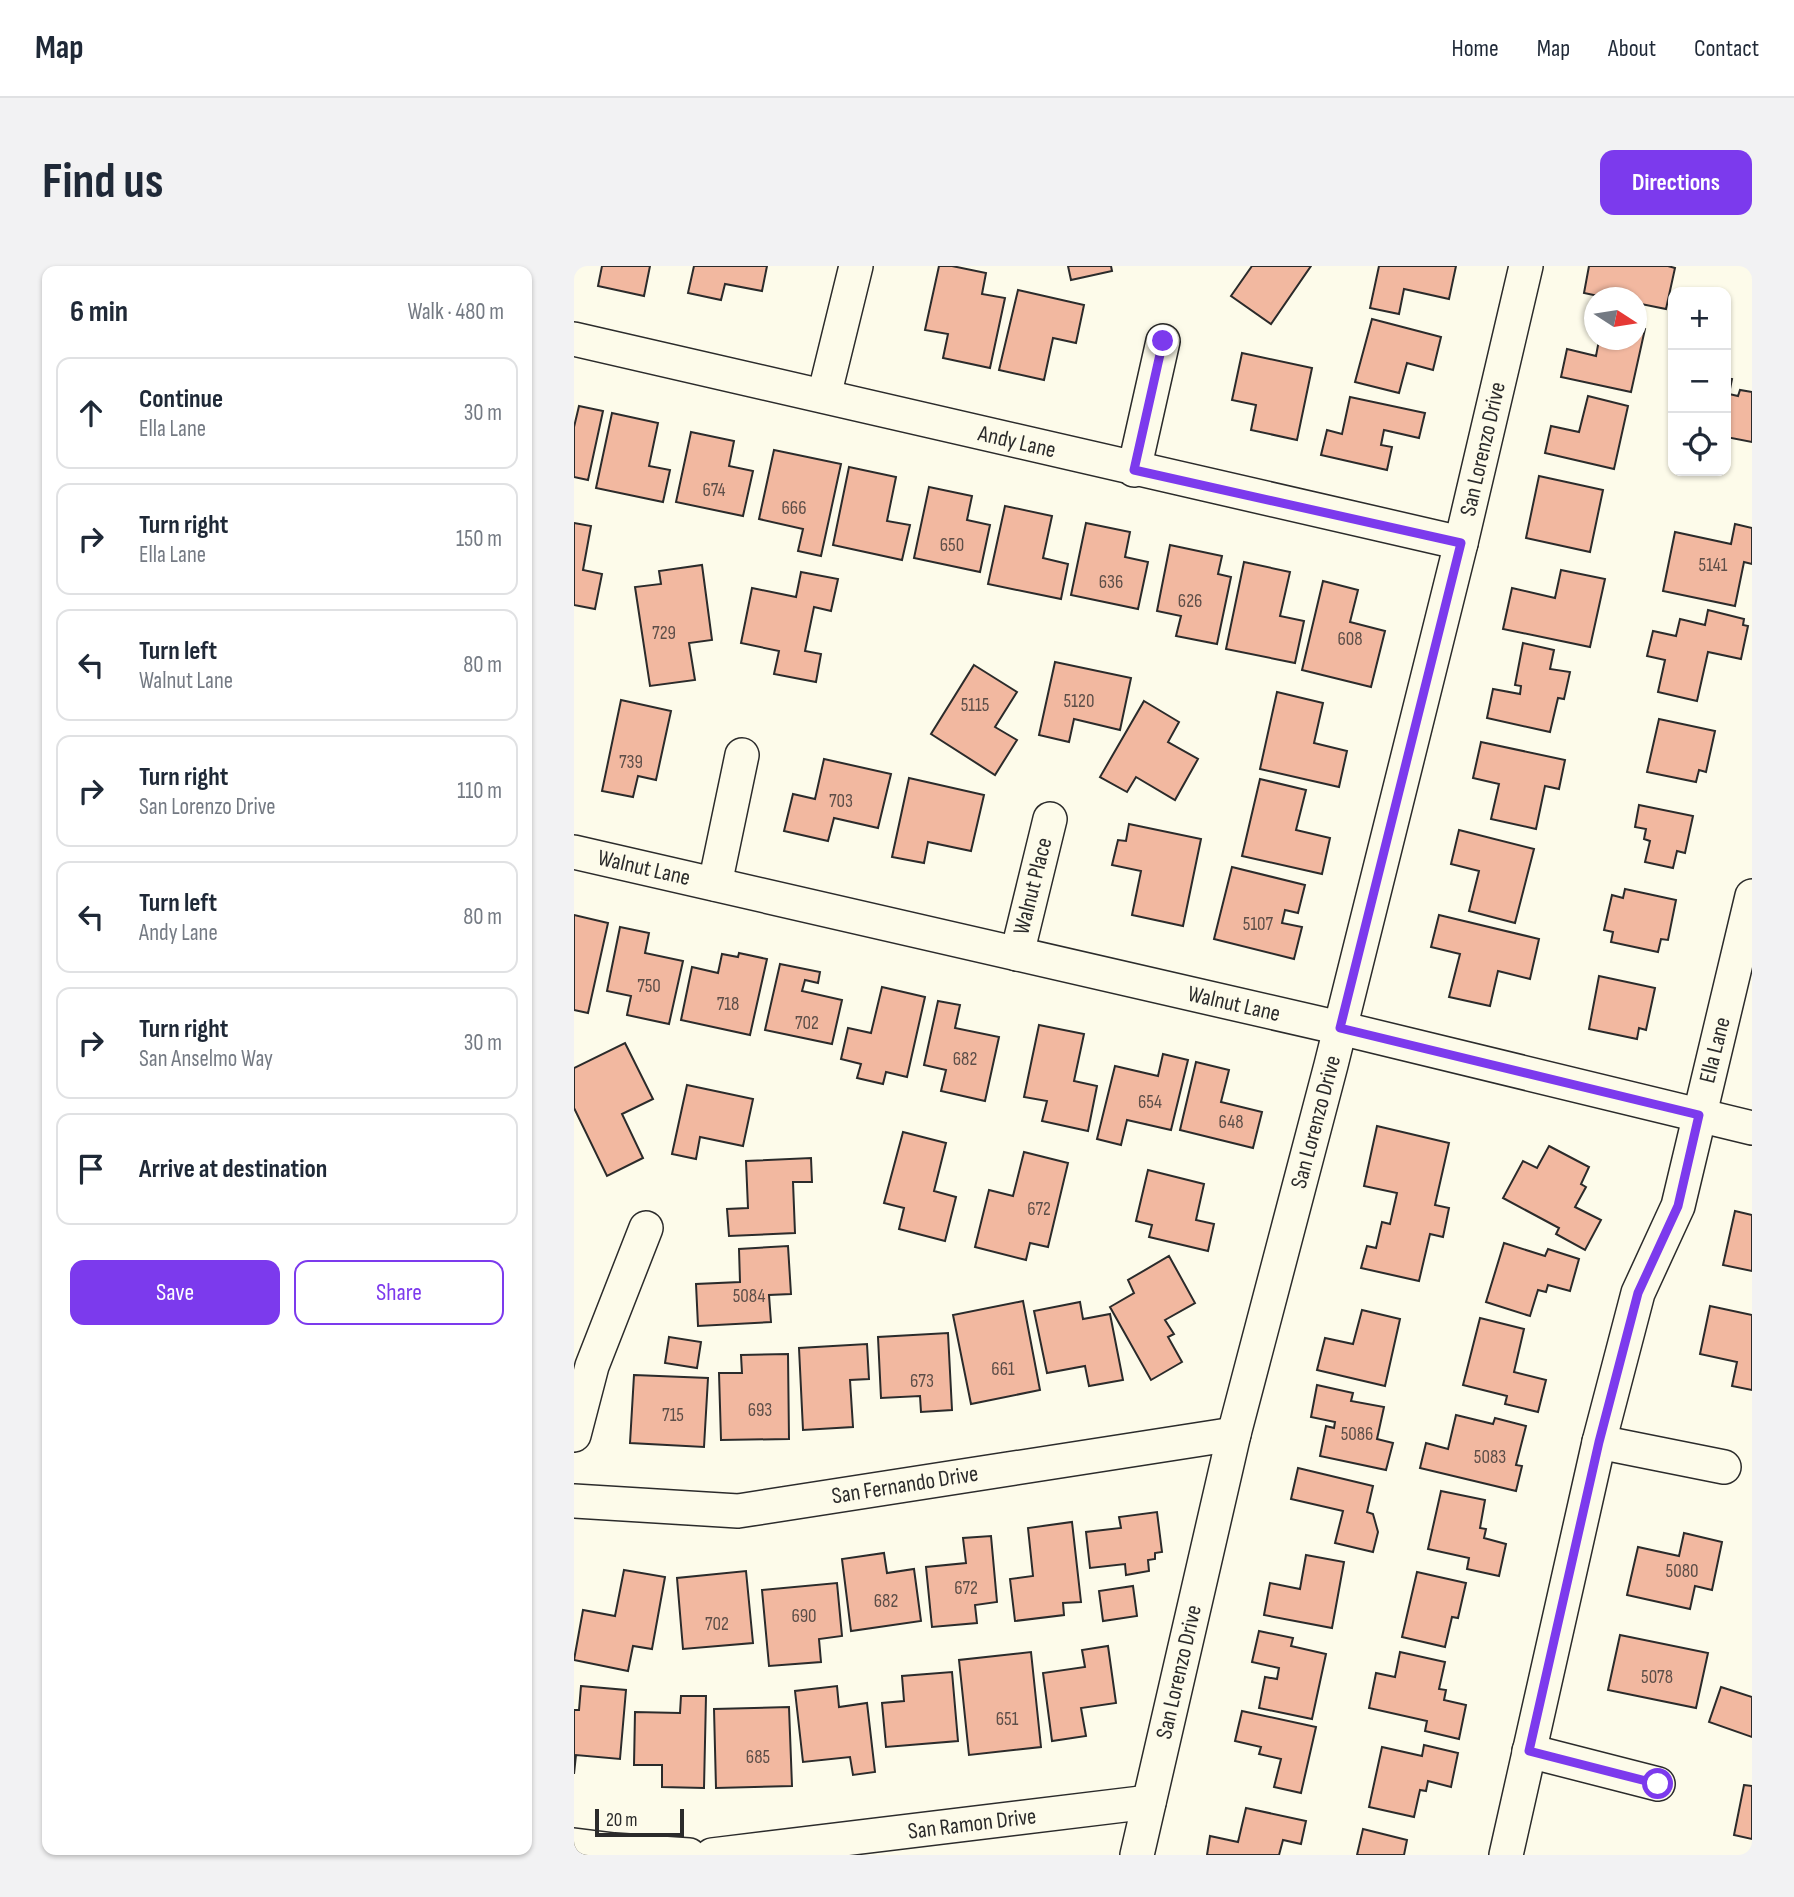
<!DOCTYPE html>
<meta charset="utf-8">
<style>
body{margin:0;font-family:"Sofia Sans Condensed",sans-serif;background:#f2f2f3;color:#1f2937}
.controls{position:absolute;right:21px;top:21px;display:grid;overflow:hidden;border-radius:14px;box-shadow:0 2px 5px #0004}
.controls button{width:63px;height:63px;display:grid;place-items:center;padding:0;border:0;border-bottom:2px solid #e0e1e3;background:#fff;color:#1f2937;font:35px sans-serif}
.compass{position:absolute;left:1010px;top:21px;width:63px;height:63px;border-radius:50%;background:#fff;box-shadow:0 2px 5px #0004;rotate:102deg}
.scale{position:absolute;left:21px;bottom:18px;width:89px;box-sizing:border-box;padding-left:7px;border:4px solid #2b2b2b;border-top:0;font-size:19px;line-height:24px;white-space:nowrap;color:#2b2b2b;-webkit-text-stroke:5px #fdfbea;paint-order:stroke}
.stop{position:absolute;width:21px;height:21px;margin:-16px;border:5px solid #7c3aed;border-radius:50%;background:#fff}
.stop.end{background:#7c3aed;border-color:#fff;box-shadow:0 2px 7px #0008}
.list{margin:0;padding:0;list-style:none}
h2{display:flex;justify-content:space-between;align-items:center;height:91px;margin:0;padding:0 28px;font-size:30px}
h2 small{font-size:23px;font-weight:400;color:#747a83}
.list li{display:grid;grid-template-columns:46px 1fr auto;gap:21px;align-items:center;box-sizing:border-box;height:112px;margin:0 14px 14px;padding:0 14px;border:2px solid #e0e1e3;border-radius:14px}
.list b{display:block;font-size:26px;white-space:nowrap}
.list p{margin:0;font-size:23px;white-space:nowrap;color:#747a83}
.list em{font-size:23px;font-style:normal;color:#747a83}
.actions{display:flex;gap:14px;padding:21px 28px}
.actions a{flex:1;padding:16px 0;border:2px solid #7c3aed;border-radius:14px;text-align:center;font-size:24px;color:#7c3aed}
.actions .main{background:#7c3aed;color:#fff}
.icon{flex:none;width:38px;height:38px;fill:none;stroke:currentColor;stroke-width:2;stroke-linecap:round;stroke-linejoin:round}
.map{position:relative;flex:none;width:1178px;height:1589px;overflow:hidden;border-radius:14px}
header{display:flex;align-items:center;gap:42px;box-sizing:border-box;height:98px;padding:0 35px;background:#fff;border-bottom:2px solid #e0e1e3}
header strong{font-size:33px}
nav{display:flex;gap:38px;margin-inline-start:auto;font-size:24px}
.intro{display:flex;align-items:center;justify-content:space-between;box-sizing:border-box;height:168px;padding:0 42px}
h1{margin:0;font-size:49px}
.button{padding:18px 32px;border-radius:14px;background:#7c3aed;color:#fff;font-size:24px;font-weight:700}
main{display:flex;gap:42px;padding:0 42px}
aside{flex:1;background:#fff;border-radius:14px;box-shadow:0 2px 5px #0004}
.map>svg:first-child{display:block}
</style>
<header>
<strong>Map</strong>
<nav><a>Home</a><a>Map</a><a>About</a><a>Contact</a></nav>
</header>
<div class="intro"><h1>Find us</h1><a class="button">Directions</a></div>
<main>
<aside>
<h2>6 min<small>Walk · 480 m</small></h2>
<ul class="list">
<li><svg class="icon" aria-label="ahead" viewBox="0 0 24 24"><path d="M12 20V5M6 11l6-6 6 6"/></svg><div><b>Continue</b><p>Ella Lane</p></div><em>30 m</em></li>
<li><svg class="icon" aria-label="right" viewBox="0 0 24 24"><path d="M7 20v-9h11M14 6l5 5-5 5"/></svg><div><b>Turn right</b><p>Ella Lane</p></div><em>150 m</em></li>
<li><svg class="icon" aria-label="left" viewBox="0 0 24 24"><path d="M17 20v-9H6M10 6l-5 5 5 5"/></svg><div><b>Turn left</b><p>Walnut Lane</p></div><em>80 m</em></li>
<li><svg class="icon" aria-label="right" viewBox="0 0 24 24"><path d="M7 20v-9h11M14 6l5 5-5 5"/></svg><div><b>Turn right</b><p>San Lorenzo Drive</p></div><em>110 m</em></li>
<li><svg class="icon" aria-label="left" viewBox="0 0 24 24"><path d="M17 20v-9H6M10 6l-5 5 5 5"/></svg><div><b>Turn left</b><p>Andy Lane</p></div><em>80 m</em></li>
<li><svg class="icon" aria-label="right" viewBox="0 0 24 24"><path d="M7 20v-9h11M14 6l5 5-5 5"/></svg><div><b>Turn right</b><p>San Anselmo Way</p></div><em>30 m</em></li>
<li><svg class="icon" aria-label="arrive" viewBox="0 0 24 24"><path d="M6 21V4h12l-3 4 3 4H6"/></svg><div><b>Arrive at destination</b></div></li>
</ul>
<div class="actions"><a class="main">Save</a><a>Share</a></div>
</aside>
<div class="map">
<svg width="1178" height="1589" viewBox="0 0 1178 1589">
<rect width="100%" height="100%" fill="#fdfbea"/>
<g fill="#f2b8a0" stroke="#2b2b2b" stroke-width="2">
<path d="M28 0H76L70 30 24 20Z"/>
<path d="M120 0H193L188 25 151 18 147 34 114 27Z"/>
<path d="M365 0H378L412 7 408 28 431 32 416 102 369 92 374 68 351 64Z"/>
<path d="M494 0H537L538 5 497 14Z"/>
<path d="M678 0H737L697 58 657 30Z"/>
<path d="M805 0H882L875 33 830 23 825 48 796 42Z"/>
<path d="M1015 0H1094L1101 2 1092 43 1062 37V32H1034L1010 27Z"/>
<path d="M444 24 510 39 502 77 479 72 470 114 425 104Z"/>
<path d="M798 53 867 71 859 104 833 97 825 127 781 116Z"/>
<path d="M1062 61 1071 63 1057 126 987 111 993 83 1022 90 1025 74H1062Z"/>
<path d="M668 87 738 102 723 174 677 164 682 139 658 134Z"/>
<path d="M1152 112 1158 113 1155 128 1164 130 1166 124 1178 126V176L1152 171Z"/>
<path d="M1014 130 1054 140 1040 203 971 187 977 160 1005 166Z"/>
<path d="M776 131 851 147 845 172 810 164 807 179 818 181 813 204 747 189 753 164 768 168Z"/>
<path d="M5 140 29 145 14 214 0 211V161Z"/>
<path d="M38 147 84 157 75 200 96 204 89 236 22 222Z"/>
<path d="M117 166 160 175 155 200 179 205 169 250 102 236Z"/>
<path d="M200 184 267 198 247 290 224 285 229 263 185 253Z"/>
<path d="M275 201 322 211 313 255 336 259 328 294 259 279Z"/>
<path d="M965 210 1029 224 1016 286 952 272Z"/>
<path d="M355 221 398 230 393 254 416 259 406 306 340 292Z"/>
<path d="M431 240 478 250 469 292 494 298 487 333 414 318Z"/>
<path d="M0 257 17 260 9 304 28 308 21 343 0 339Z"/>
<path d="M512 257 556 266 551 291 574 296 564 343 497 329Z"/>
<path d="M1161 258 1178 262V298L1170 296 1161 340 1089 325 1101 266 1157 278Z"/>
<path d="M596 279 648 290 644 308 657 311 643 378 602 370 607 350 583 345Z"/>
<path d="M670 296 716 306 706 350 730 355 721 397 652 383Z"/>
<path d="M128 299 138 374 115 377 121 414 76 420 61 321 87 318 85 305Z"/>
<path d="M987 304 1031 313 1016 381 929 363 938 322 981 332Z"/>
<path d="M227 306 264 313 257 345 240 341 231 385 247 388 242 416 200 408 205 385 167 377 178 322 222 331Z"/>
<path d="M749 315 784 324 776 356 811 365 797 421 728 404Z"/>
<path d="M1134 344 1170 353 1169 359 1174 360 1167 393 1134 386 1123 435 1084 426 1091 394 1073 390 1079 365 1102 370 1106 353 1131 359Z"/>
<path d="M949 377 980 384 976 403 996 406 990 433 984 432 976 466 913 452 919 423 946 428 947 420 941 419Z"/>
<path d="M481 396 557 412 546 464 500 453 495 476 465 469Z"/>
<path d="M400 399 443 426 421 461 443 474 421 509 357 468Z"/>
<path d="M703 426 749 437 740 477 773 485 765 521 686 503Z"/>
<path d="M47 434 97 445 82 514 64 510 59 531 28 525Z"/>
<path d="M570 435 605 456 594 476 624 493 601 534 562 511 553 526 526 511Z"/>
<path d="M1085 453 1141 465 1132 506 1125 504 1122 516 1073 506Z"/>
<path d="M907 476 991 494 985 523 971 520 962 563 917 553 925 518 899 512Z"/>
<path d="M250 493 317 508 304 562 260 552 254 575 210 565 219 528 241 533Z"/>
<path d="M335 512 410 529 397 585 354 576 350 597 318 591Z"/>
<path d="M686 513 732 524 722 564 756 572 748 608 668 590Z"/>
<path d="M1065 539 1119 550 1111 587 1103 585 1099 602 1071 596 1076 575 1070 573 1072 563 1061 561Z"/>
<path d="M555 558 627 573 609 660 558 649 567 605 538 599 544 574 552 575Z"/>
<path d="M885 564 960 583 941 657 895 645 905 605 877 598Z"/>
<path d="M658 601 731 619 724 647 711 644 708 657 728 661 720 693 640 673Z"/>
<path d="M1051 623 1102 634 1094 674 1087 673 1084 686 1037 676 1039 666 1030 664 1038 629 1049 632Z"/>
<path d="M0 649 34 657 14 747 0 744Z"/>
<path d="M865 649 965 673 956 713 924 705 916 740 875 731 886 688 857 681Z"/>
<path d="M46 661 75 667 71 687 109 695 95 758 53 749 57 730 33 725Z"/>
<path d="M165 687 193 693 176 769 107 754 118 701 144 707 148 688 164 691Z"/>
<path d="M206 698 246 706 244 717 231 714 228 725 268 734 258 778 191 764Z"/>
<path d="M1025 710 1081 722 1072 764 1065 762 1063 773 1015 763Z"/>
<path d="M308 721 351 731 333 811 312 806 309 818 283 812 287 798 267 793 274 762 297 767Z"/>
<path d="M364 735 386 739 381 762 425 771 411 835 367 825 372 804 350 799Z"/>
<path d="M465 759 510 768 500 815 523 820 514 865 468 855 473 835 450 831Z"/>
<path d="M51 777 79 833 48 848 69 892 33 910 0 842V802Z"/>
<path d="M589 788 614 794 597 864 553 854 547 879 523 873 541 800 584 810Z"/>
<path d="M622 796 655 804 647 836 688 846 679 882 606 864Z"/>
<path d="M113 819 179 833 169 880 126 871 122 893 98 888Z"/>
<path d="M803 860 875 877 861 939 875 942 869 971 856 968 845 1015 787 1002 793 980 802 982 808 956 816 958 823 927 790 920Z"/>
<path d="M329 866 372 877 360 925 382 931 371 975 325 963 330 942 310 937Z"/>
<path d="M975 880 1015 901 1007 918 1012 921 1001 941 1027 954 1011 984 982 968 985 962 929 932 949 895 963 902Z"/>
<path d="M450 886 494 897 474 981 456 977 452 994 401 981 415 924 439 930Z"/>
<path d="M237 892 238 916H219L221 967 155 970 153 943 174 942 172 895Z"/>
<path d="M574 904 630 918 622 954 640 958 634 985 575 971 578 959 562 955Z"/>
<path d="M1161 945 1178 949V1005L1149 999Z"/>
<path d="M930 977 971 990 974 983 1005 993 996 1025 974 1019 972 1026 964 1024 956 1050 912 1036Z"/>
<path d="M214 980 217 1028 195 1029 197 1056 124 1060 122 1018 166 1016 165 983Z"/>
<path d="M595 990 621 1037 591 1054 600 1068 594 1071 608 1096 577 1114 536 1041 560 1027 554 1014Z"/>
<path d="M449 1035 466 1124 397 1138 379 1049Z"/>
<path d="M506 1036 509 1053 536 1048 549 1114 515 1120 511 1100 473 1107 460 1045Z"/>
<path d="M1136 1040 1178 1049V1124L1158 1120 1163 1096 1126 1088Z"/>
<path d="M788 1044 826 1053 811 1120 743 1104 751 1072 779 1078Z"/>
<path d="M906 1052 950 1063 940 1106 972 1114 964 1146 931 1138 933 1130 889 1119Z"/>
<path d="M374 1067 378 1144 347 1146 346 1130 307 1132 304 1071Z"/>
<path d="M95 1071 127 1076 123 1102 91 1097Z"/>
<path d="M293 1078 295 1113 276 1114 279 1161 229 1164 225 1082Z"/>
<path d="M214 1088 215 1173 147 1174 145 1107H168L167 1089Z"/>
<path d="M60 1109 134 1112 130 1181 56 1177Z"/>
<path d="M743 1119 779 1127 777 1135 810 1141 803 1173 819 1177 812 1204 746 1190 752 1160 760 1162 761 1156 737 1151Z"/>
<path d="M882 1149 919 1158 921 1152 952 1160 942 1199 948 1200 942 1225 846 1202 852 1177 874 1183Z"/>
<path d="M724 1202 799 1220 793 1246 799 1248 804 1266 799 1286 761 1277 769 1245 717 1233Z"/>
<path d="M867 1225 911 1234 906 1262 912 1263 910 1272 932 1278 925 1310 893 1303 895 1292 854 1283Z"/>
<path d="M583 1246 588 1286 581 1287V1293L574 1294 575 1305 552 1309 551 1298 516 1302 512 1266 547 1262 545 1251Z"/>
<path d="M498 1256 507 1336 489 1337 490 1349 441 1355 436 1313 459 1310 454 1262Z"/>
<path d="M1110 1267 1148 1276 1138 1324 1121 1320 1116 1343 1053 1329 1064 1281 1105 1290Z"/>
<path d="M417 1270 423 1336 401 1339 403 1357 358 1361 352 1301 392 1297 389 1272Z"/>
<path d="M310 1287 313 1307 340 1303 347 1355 277 1365 268 1293Z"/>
<path d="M732 1289 770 1296 758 1362 690 1349 696 1317 726 1323Z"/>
<path d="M50 1304 91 1311 78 1383 59 1380 54 1405 0 1394 9 1344 41 1350Z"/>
<path d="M172 1305 179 1377 109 1383 103 1312Z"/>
<path d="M843 1306 892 1317 884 1352 878 1351 871 1381 828 1371Z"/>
<path d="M263 1317 268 1370 245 1373 247 1396 195 1400 188 1324Z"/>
<path d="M559 1320 563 1350 529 1355 525 1325Z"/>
<path d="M685 1365 719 1372 717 1380 752 1388 738 1453 685 1442 691 1411 703 1413 705 1402 678 1396Z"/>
<path d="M1046 1369 1134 1387 1122 1442 1034 1424Z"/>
<path d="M534 1380 542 1437 507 1442 512 1470 478 1475 469 1407 511 1401 508 1384Z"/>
<path d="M457 1386 467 1481 395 1489 385 1394Z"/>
<path d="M826 1386 871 1396 865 1423 872 1424 870 1434 892 1439 885 1473 851 1465 853 1455 795 1442 802 1407 821 1411Z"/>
<path d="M378 1406 384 1475 312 1481 308 1437 330 1435 328 1410Z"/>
<path d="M7 1420 52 1424 46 1493 2 1489 0 1508V1444H5Z"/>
<path d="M263 1420 265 1441 293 1437 301 1506 279 1509 276 1491 229 1496 221 1425Z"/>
<path d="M1147 1421 1178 1431V1471L1135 1456Z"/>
<path d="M107 1430H132L130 1522 88 1521V1499H60L61 1446 106 1447Z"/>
<path d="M215 1441 218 1520 142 1522 140 1443Z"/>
<path d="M668 1445 742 1461 727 1527 700 1521 707 1493 685 1488 687 1481 661 1475Z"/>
<path d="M850 1479 884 1487 877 1521 854 1515 852 1525 846 1524 840 1551 795 1541 808 1481 848 1490Z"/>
<path d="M1170 1519 1178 1520V1573L1160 1569Z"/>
<path d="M672 1542 732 1555 727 1578 709 1574 705 1589H633L636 1570 664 1576Z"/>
<path d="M789 1563 833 1574 830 1589H783Z"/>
</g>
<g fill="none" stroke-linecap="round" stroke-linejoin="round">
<g stroke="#2b2b2b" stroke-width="36">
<g id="minor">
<path d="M0 73C296 140 591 211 887 277"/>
<path d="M250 130 282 0"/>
<path d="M560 204 589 75"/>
<path d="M0 586 766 762 1178 862"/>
<path d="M141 618 168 489"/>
<path d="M443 688 476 553"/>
<path d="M0 1169 18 1100 72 962"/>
<path d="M1025 1176 1150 1201"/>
<path d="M0 1235 164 1245 660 1168"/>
<path d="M955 1485 1084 1518"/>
<path d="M0 1579 40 1584 115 1589"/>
<path d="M138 1589 575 1536"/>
<path d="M563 1589 660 1168 757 799 887 277 952 0"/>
<path d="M932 1589 1025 1176 1064 1027 1104 940 1178 630"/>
</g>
</g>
<use href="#minor" stroke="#fdfbea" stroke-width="33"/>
</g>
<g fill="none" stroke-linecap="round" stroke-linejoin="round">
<path stroke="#7c3aed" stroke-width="9" d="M589 75 560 204 887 277 766 762 1125 849 1104 940 1064 1027 1025 1176 955 1485 1084 1518"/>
</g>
<g text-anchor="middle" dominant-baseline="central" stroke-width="5" stroke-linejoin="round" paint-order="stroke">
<g font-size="19" fill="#5d4e48">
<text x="140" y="224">674</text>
<text x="220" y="242">666</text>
<text x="378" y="279">650</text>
<text x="1139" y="299">5141</text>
<text x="537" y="316">636</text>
<text x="616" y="335">626</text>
<text x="90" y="367">729</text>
<text x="776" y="373">608</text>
<text x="505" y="435">5120</text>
<text x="401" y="439">5115</text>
<text x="57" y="496">739</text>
<text x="267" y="535">703</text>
<text x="684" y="658">5107</text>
<text x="75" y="720">750</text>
<text x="154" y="738">718</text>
<text x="233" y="757">702</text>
<text x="391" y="793">682</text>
<text x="576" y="836">654</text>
<text x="657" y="856">648</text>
<text x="465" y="943">672</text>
<text x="175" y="1030">5084</text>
<text x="429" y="1103">661</text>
<text x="348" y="1115">673</text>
<text x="186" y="1144">693</text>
<text x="99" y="1149">715</text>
<text x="783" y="1168">5086</text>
<text x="916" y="1191">5083</text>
<text x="1108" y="1305">5080</text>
<text x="392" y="1322">672</text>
<text x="312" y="1335">682</text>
<text x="230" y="1350">690</text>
<text x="143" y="1358">702</text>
<text x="1083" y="1411">5078</text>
<text x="433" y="1453">651</text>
<text x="184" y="1491">685</text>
</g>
<g font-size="23" fill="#2b2b2b" stroke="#fdfbea">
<text transform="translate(443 176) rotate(13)">Andy Lane</text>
<text transform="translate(909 183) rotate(-77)">San Lorenzo Drive</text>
<text transform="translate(70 602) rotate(13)">Walnut Lane</text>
<text transform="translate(459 620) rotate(-76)">Walnut Place</text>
<text transform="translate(660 738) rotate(13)">Walnut Lane</text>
<text transform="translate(1141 784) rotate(-76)">Ella Lane</text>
<text transform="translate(742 856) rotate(-75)">San Lorenzo Drive</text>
<text transform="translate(331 1219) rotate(-9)">San Fernando Drive</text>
<text transform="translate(605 1406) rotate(-77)">San Lorenzo Drive</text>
<text transform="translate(398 1558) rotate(-7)">San Ramon Drive</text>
</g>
</g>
</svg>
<div class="controls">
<button>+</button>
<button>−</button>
<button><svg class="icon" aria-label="locate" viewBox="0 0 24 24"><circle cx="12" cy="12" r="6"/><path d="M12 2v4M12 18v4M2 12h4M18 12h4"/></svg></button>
</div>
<svg class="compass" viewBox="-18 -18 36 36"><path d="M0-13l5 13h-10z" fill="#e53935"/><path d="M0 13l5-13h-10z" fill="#747a83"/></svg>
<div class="scale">20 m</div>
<div class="stop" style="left:1084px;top:1518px"></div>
<div class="stop end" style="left:589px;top:75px"></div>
</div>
</main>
